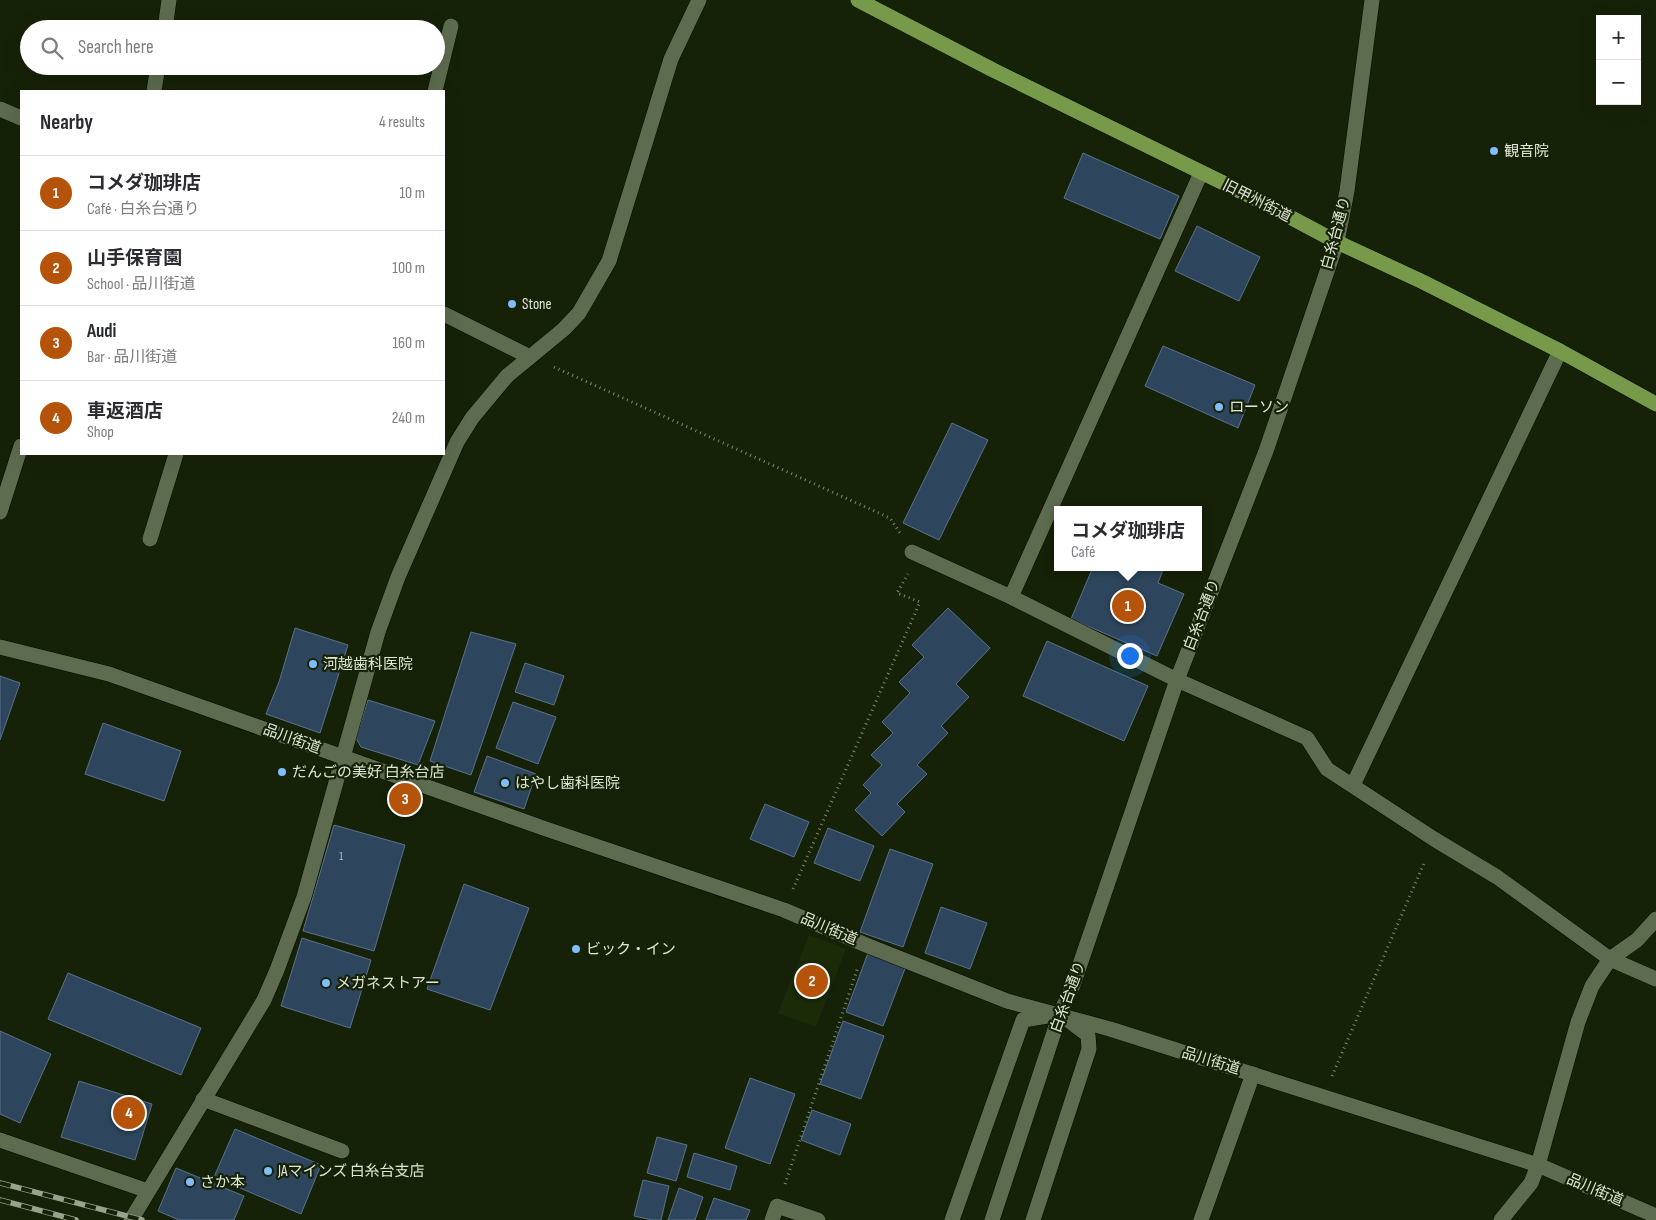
<!DOCTYPE html>
<meta charset="utf-8">
<style>
body{margin:0;font-family:"Sofia Sans Condensed","Noto Sans JP",sans-serif;background:#f2f2f3;color:#2b2b33}
.controls{position:absolute;right:15px;top:15px;display:grid;overflow:hidden;border-radius:0px;box-shadow:0 5px 20px #0002}
.controls button{width:45px;height:45px;display:grid;place-items:center;padding:0;border:0;border-bottom:1px solid #e1e1e2;background:#fff;color:#2b2b33;font:25px sans-serif}
.you{position:absolute;left:1129px;top:655px;width:18px;height:18px;margin:-12px;border:4px solid #fff;border-radius:50%;background:#1a73e8;box-shadow:0 0 0 8px #1a73e833}
.badge{display:grid;place-items:center;width:32px;height:32px;border-radius:50%;background:#b45309;color:#fff;font-size:16px;font-weight:700}
.pin{position:absolute;translate:-50% -50%;border:2px solid #fff;box-shadow:0 1px 5px #0006}
.popup{position:absolute;left:1054px;top:506px;width:148px;height:65px;box-sizing:border-box;display:grid;place-content:center;border-radius:0px;background:#fff;filter:drop-shadow(0 1px 4px #0005);font-size:16px;white-space:nowrap;color:#7c7c81}
.popup b{font-size:19px;color:#2b2b33}
.popup::after{content:'';position:absolute;left:50%;top:100%;margin-left:-10px;border:10px solid transparent;border-top-color:#fff}
.list{margin:0;padding:0;list-style:none}
h2{display:flex;justify-content:space-between;align-items:center;height:65px;margin:0;padding:0 20px;font-size:21px}
h2 small{font-size:16px;font-weight:400;color:#7c7c81}
.list li{display:grid;grid-template-columns:32px 1fr auto;gap:15px;align-items:center;box-sizing:border-box;height:75px;padding:0 20px;border-top:1px solid #e1e1e2}
.list b{display:block;font-size:19px;white-space:nowrap}
.list p{margin:0;font-size:16px;white-space:nowrap;color:#7c7c81}
.list em{font-size:16px;font-style:normal;color:#7c7c81}
.icon{flex:none;width:28px;height:28px;fill:none;stroke:currentColor;stroke-width:2;stroke-linecap:round;stroke-linejoin:round}
.map{position:relative;flex:none;width:1656px;height:1220px;overflow:hidden}
.search{position:absolute;background:#fff;box-shadow:0 5px 20px #0002;left:20px;top:20px;width:425px;height:55px;display:flex;align-items:center;gap:12px;box-sizing:border-box;padding:0 18px;border-radius:28px;color:#7c7c81;font-size:19px}
.panel{position:absolute;background:#fff;box-shadow:0 5px 20px #0002;left:20px;top:90px;width:425px;height:365px;border-radius:0px}
.map>svg:first-child{display:block}
</style>
<div class="map">
<svg width="1656" height="1220" viewBox="0 0 1656 1220">
<rect width="100%" height="100%" fill="#162207"/>
<path fill="#1b2a07" d="M809 935 846 949 816 1027 778 1013Z"/>
<g fill="#2e465d" stroke="#59728b">
<path d="M1083 153 1179 196 1160 239 1064 198Z"/>
<path d="M1197 226 1260 257 1239 301 1175 271Z"/>
<path d="M1163 346 1255 385 1238 428 1145 386Z"/>
<path d="M952 423 988 440 939 540 903 523Z"/>
<path d="M1093 567H1164L1158 583 1184 594 1157 656 1071 619Z"/>
<path d="M948 608 990 648 956 684 969 697 941 726 948 733 917 765 927 774 897 804 905 812 882 836 855 810 871 793 863 785 882 765 871 755 893 733 882 722 910 693 899 682 924 657 912 645Z"/>
<path d="M295 628 348 645 320 733 266 714 279 682Z"/>
<path d="M471 632 516 644 471 775 430 761Z"/>
<path d="M1047 641 1148 686 1124 741 1023 696Z"/>
<path d="M525 663 564 676 554 705 515 692Z"/>
<path d="M0 676 20 683 0 740Z"/>
<path d="M368 700 435 721 418 765 361 747 356 738Z"/>
<path d="M513 702 556 717 538 764 496 748Z"/>
<path d="M103 723 181 751 164 801 85 774Z"/>
<path d="M487 756 536 774 524 809 474 792Z"/>
<path d="M765 804 809 822 794 857 750 839Z"/>
<path d="M334 825 405 845 374 951 303 931Z"/>
<path d="M828 828 874 846 860 881 814 863Z"/>
<path d="M890 849 933 864 903 947 860 932Z"/>
<path d="M464 884 529 908 490 1010 427 989Z"/>
<path d="M941 907 987 923 970 969 925 953Z"/>
<path d="M302 938 371 960 350 1028 281 1006Z"/>
<path d="M868 953 906 966 883 1026 846 1012Z"/>
<path d="M68 973 201 1028 181 1075 48 1019Z"/>
<path d="M843 1021 884 1036 861 1099 820 1084Z"/>
<path d="M0 1031 51 1054 20 1123 0 1114Z"/>
<path d="M750 1078 795 1094 770 1164 725 1148Z"/>
<path d="M79 1081 152 1104 135 1160 61 1137Z"/>
<path d="M812 1110 851 1124 840 1155 801 1140Z"/>
<path d="M235 1129 321 1165 301 1214 214 1177Z"/>
<path d="M657 1137 687 1145 676 1181 647 1173Z"/>
<path d="M694 1153 737 1166 730 1190 687 1177Z"/>
<path d="M176 1168 244 1196 234 1220H179L158 1211Z"/>
<path d="M643 1180 669 1186 661 1220H652L634 1216Z"/>
<path d="M679 1188 703 1197 695 1220H668Z"/>
<path d="M714 1198 750 1210 746 1220H706Z"/>
</g>
<g fill="none" stroke-linecap="round" stroke-linejoin="round">
<g stroke="#030b00" stroke-width="16">
<g id="minor">
<path d="M165 29 169 0"/>
<path d="M154 91 158 66"/>
<path d="M435 91 451 26"/>
<path d="M0 109 21 118"/>
<path d="M444 314 530 357"/>
<path d="M0 512 21 446"/>
<path d="M150 539 176 454"/>
<path d="M912 552 1011 597 1177 680 1307 738 1327 769 1434 839 1497 877 1610 959 1656 979"/>
<path d="M1011 597 1201 173"/>
<path d="M0 647 109 674 546 829 784 910 866 945 1007 1001 1110 1029 1538 1165 1656 1216"/>
<path d="M1353 785 1560 351"/>
<path d="M203 1099 342 1151"/>
<path d="M0 1140 148 1191"/>
<path d="M131 1220 264 1000 277 970 304 897 378 632 398 577 457 442 472 418 507 376 564 329 579 313 609 261 671 59 699 0"/>
<path d="M772 1220 777 1206 818 1220"/>
<path d="M952 1220 1023 1020 1060 1014 1088 1035 1089 1049 1033 1220"/>
<path d="M992 1220 1060 1014 1073 985 1177 680 1266 451 1337 242 1347 191 1372 0"/>
<path d="M1201 1220 1253 1074"/>
<path d="M1501 1220 1531 1183 1538 1165 1578 1022 1592 986 1610 959 1637 940 1656 919"/>
</g>
</g>
<g stroke="#030b00" stroke-width="16">
<path id="major" d="M858 0 993 70 1254 198 1337 242 1423 282 1560 351 1656 404"/>
</g>
<g stroke="#7f8974" stroke-width="3" stroke-dasharray="1 4" stroke-linecap="butt">
<path d="M554 367 890 518 900 533"/>
<path d="M793 889 920 602 897 593 908 574"/>
<path d="M1332 1076 1425 861"/>
<path d="M785 1184 858 967"/>
</g>
<use href="#minor" stroke="#5d6c4e" stroke-width="15"/>
<use href="#major" stroke="#769a49" stroke-width="15"/>
<g stroke="#98a28d" stroke-width="5.5">
<g id="rail">
<path d="M0 1183 142 1220"/>
<path d="M0 1200 76 1220"/>
</g>
</g>
<use href="#rail" stroke="#162207" stroke-width="4" stroke-dasharray="11" stroke-linecap="butt"/>
</g>
<g fill="#80bdfa" stroke="#162207" stroke-width="2">
<circle cx="1494" cy="151" r="5"/>
<circle cx="512" cy="304" r="5"/>
<circle cx="1219" cy="407" r="5"/>
<circle cx="313" cy="664" r="5"/>
<circle cx="282" cy="772" r="5"/>
<circle cx="505" cy="783" r="5"/>
<circle cx="576" cy="949" r="5"/>
<circle cx="326" cy="983" r="5"/>
<circle cx="268" cy="1171" r="5"/>
<circle cx="190" cy="1182" r="5"/>
</g>
<g text-anchor="middle" dominant-baseline="central" stroke-width="4.5" stroke-linejoin="round" paint-order="stroke">
<g font-size="12" fill="#b2bfb8">
<text x="341" y="856">1</text>
</g>
<g font-size="15" fill="#dee7d6" stroke="#162207" text-anchor="start">
<text x="1504" y="151">観音院</text>
<text x="522" y="304">Stone</text>
<text x="1229" y="407">ローソン</text>
<text x="323" y="664">河越歯科医院</text>
<text x="292" y="772">だんごの美好 白糸台店</text>
<text x="515" y="783">はやし歯科医院</text>
<text x="586" y="949">ビック・イン</text>
<text x="336" y="983">メガネストアー</text>
<text x="278" y="1171">JAマインズ 白糸台支店</text>
<text x="200" y="1182">さか本</text>
</g>
<g font-size="15" fill="#dee7d6" stroke="#162207">
<text transform="translate(1257 201) rotate(27)">旧甲州街道</text>
<text transform="translate(1336 233) rotate(-75)">白糸台通り</text>
<text transform="translate(1202 615) rotate(-69)">白糸台通り</text>
<text transform="translate(292 739) rotate(20)">品川街道</text>
<text transform="translate(829 929) rotate(23)">品川街道</text>
<text transform="translate(1068 997) rotate(-70)">白糸台通り</text>
<text transform="translate(1211 1061) rotate(17)">品川街道</text>
<text transform="translate(1595 1190) rotate(23)">品川街道</text>
</g>
</g>
</svg>
<div class="controls">
<button>+</button>
<button>−</button>
</div>
<div class="you"></div>
<div class="pin badge" style="left:1128px;top:606px">1</div>
<div class="popup"><b>コメダ珈琲店</b>Café</div>
<div class="pin badge" style="left:812px;top:981px">2</div>
<div class="pin badge" style="left:405px;top:799px">3</div>
<div class="pin badge" style="left:129px;top:1113px">4</div>
<div class="search"><svg class="icon" aria-label="search" viewBox="0 0 24 24"><circle cx="10" cy="10" r="6"/><path d="M15 15l6 6"/></svg>Search here</div>
<section class="panel">
<h2>Nearby<small>4 results</small></h2>
<ul class="list">
<li><span class="badge">1</span><div><b>コメダ珈琲店</b><p>Café · 白糸台通り</p></div><em>10 m</em></li>
<li><span class="badge">2</span><div><b>山手保育園</b><p>School · 品川街道</p></div><em>100 m</em></li>
<li><span class="badge">3</span><div><b>Audi</b><p>Bar · 品川街道</p></div><em>160 m</em></li>
<li><span class="badge">4</span><div><b>車返酒店</b><p>Shop</p></div><em>240 m</em></li>
</ul>
</section>
</div>
